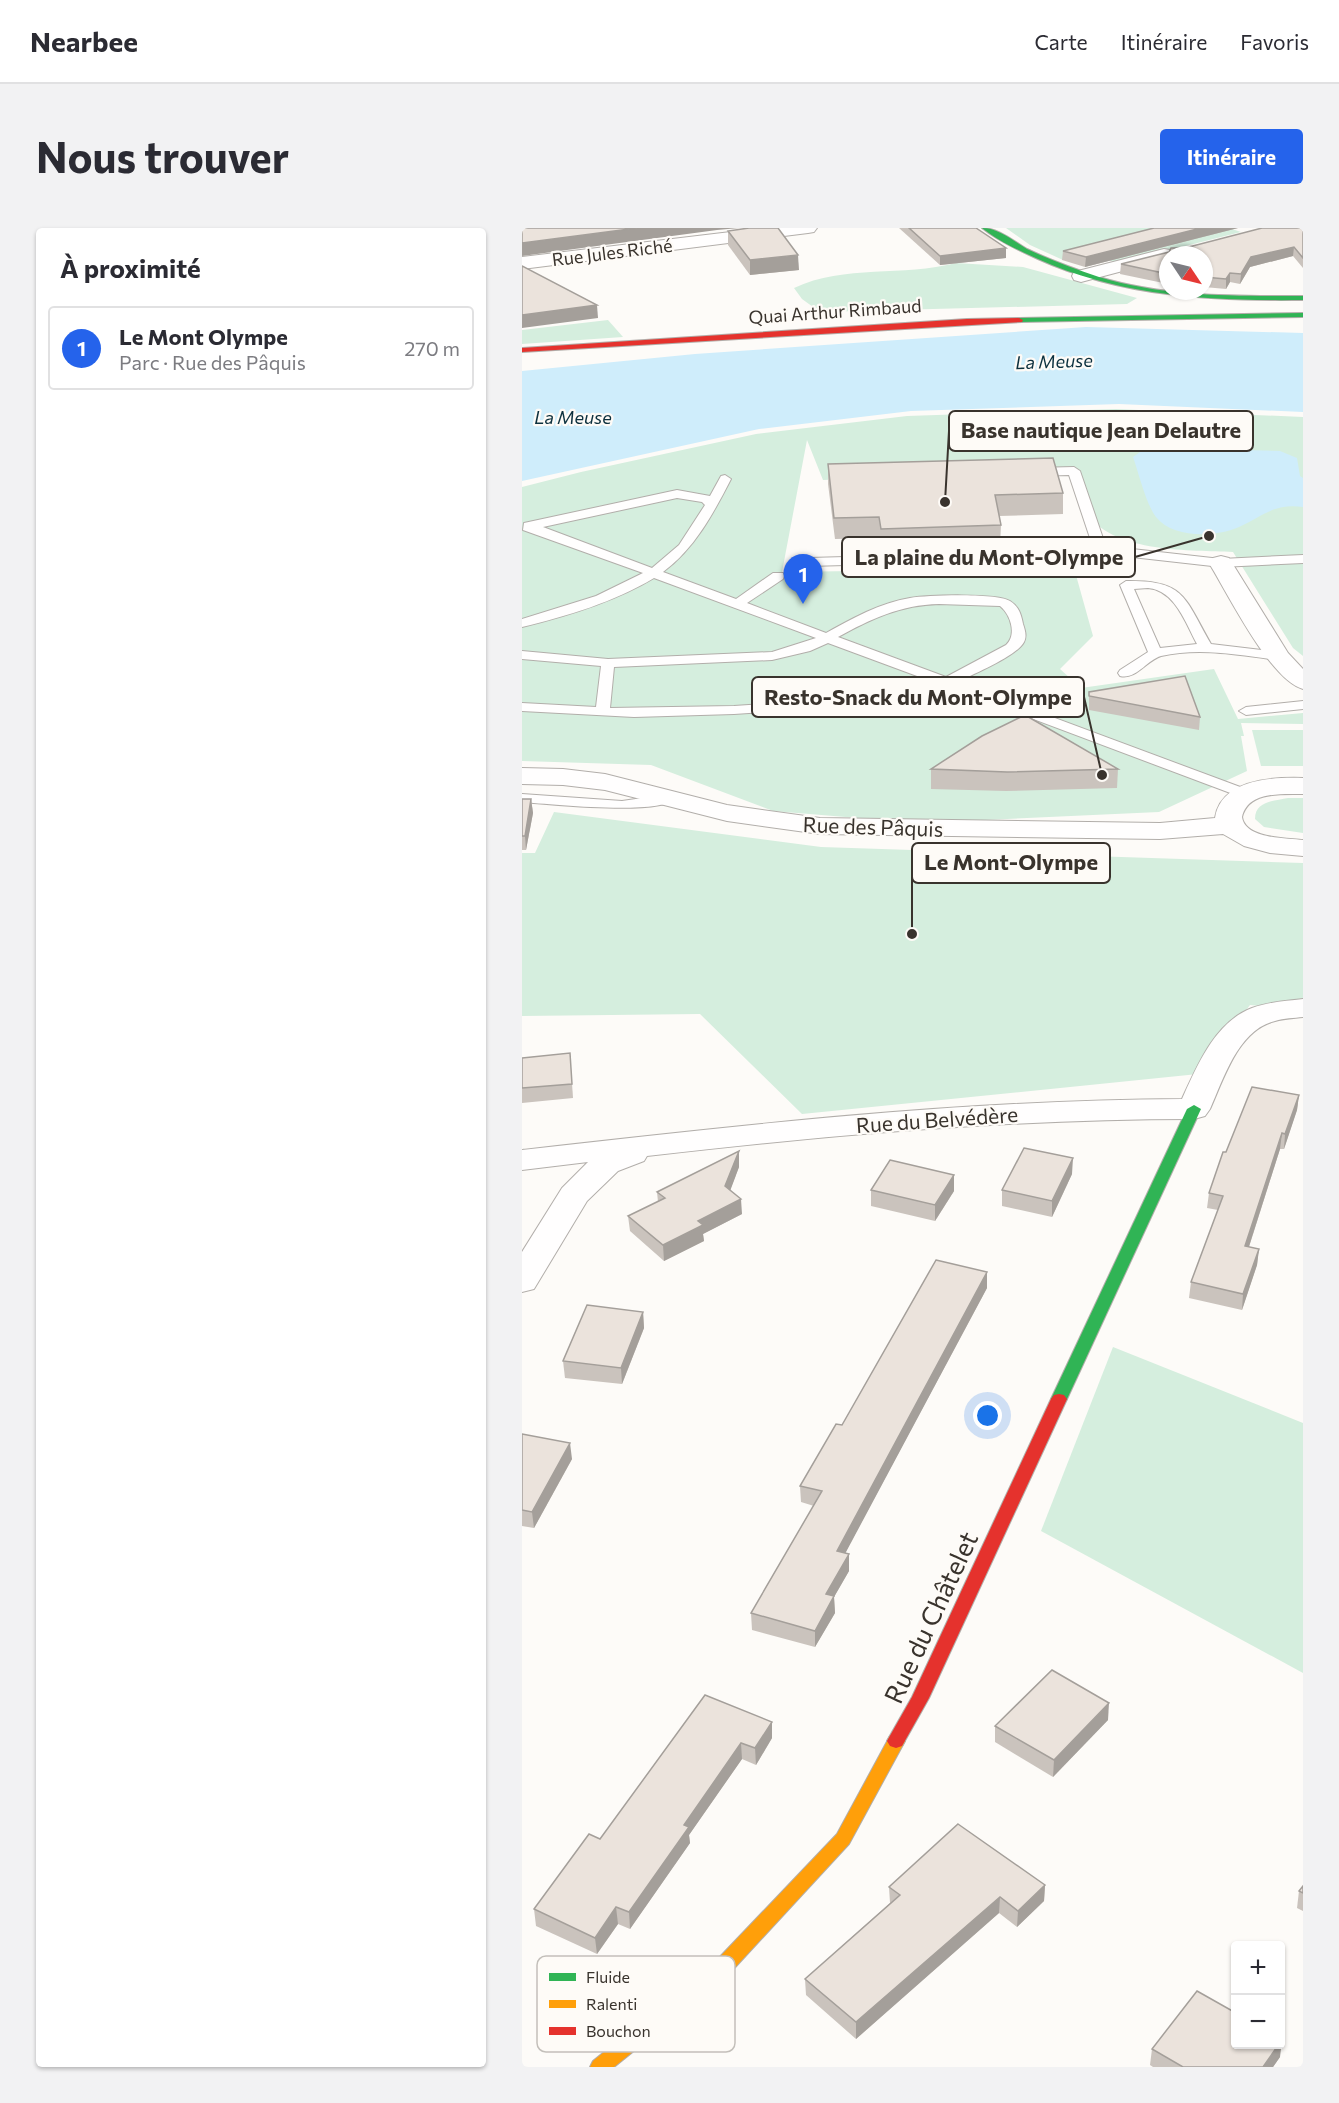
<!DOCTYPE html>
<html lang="fr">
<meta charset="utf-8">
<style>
body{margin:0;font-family:Commissioner,sans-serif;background:#f2f2f3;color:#2b2b33}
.controls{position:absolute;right:18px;bottom:18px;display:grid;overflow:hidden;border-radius:6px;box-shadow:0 2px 4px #0004}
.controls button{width:54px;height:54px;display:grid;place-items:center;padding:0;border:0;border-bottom:2px solid #e1e1e2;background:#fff;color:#2b2b33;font:30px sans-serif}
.compass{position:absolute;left:637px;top:18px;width:54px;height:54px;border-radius:50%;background:#fff;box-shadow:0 2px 4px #0004;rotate:125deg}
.you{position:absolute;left:466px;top:1188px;width:21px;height:21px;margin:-15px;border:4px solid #fff;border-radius:50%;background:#1a73e8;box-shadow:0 0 0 9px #1a73e833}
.badge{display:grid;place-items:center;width:39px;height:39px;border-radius:50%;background:#2563eb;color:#fff;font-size:20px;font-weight:700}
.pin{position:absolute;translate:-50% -50px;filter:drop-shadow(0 2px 3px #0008)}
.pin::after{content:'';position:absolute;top:32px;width:21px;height:18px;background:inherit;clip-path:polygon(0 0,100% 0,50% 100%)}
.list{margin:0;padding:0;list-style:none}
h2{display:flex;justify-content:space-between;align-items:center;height:78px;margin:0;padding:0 24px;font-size:26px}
h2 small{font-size:20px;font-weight:400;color:#7c7c81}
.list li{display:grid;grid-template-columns:39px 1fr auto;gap:18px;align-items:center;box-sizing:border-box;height:84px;margin:0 12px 12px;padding:0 12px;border:2px solid #e1e1e2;border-radius:6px}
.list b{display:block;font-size:22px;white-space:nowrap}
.list p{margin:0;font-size:20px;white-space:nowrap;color:#7c7c81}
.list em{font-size:20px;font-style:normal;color:#7c7c81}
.map{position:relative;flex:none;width:781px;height:1839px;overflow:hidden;border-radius:6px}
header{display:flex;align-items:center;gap:36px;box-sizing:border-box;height:84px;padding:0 30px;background:#fff;border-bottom:2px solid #e1e1e2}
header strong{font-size:28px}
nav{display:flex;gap:33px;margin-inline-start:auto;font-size:21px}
.intro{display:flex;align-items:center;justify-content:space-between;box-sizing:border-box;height:144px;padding:0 36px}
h1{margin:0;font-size:42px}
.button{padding:15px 27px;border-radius:6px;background:#2563eb;color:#fff;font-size:21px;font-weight:700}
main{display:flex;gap:36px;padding:0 36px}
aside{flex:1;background:#fff;border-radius:6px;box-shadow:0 2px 4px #0004}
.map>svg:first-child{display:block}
</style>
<header>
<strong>Nearbee</strong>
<nav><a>Carte</a><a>Itinéraire</a><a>Favoris</a></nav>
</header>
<div class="intro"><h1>Nous trouver</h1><a class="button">Itinéraire</a></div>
<main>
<aside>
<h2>À proximité<small></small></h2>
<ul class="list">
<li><span class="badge">1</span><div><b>Le Mont Olympe</b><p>Parc · Rue des Pâquis</p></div><em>270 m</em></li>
</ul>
</aside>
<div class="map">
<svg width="781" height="1839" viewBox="0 0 781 1839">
<rect width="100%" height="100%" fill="#fdfbf8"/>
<g fill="#d5eede">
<path d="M484 0H707L719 4 596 35 566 26 541 32 508 17Z"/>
<path d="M434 35 501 39 615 70 605 76 298 84 280 71 272 60C323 36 381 49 434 35Z"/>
<path d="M86 92 101 109 0 116V102Z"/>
<path d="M594 181 781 189V428L771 420 711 324C670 322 592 325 567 287 560 275 557 256 552 243L301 252 285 212 260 344 552 340 571 408 538 441 559 460 692 441 716 491 781 485V496L719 495 722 508H719L725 543 637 584 396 595 251 583 129 537 0 533V259L59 244 234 206 385 188Z"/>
<path d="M730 502H781V538H739Z"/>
<path d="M766 570H781V605L742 599 733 591C733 573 752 573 766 570Z"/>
<path d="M32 584 299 619 781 635V782L728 777 676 846 280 886 178 786 0 788V625H13Z"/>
<path d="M591 1119 781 1195V1445L519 1303Z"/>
</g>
<g fill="#cfedfb">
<path d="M564 99 781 105V184L597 176 389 183 237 201 0 253V143L173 126Z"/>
<path d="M640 220 758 223 775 230 778 248 781 250V279C752 275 741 288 717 299 695 309 651 311 634 289 624 276 617 246 611 229L621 222Z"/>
</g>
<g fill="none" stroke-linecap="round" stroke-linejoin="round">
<g stroke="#b2aeaa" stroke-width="2">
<g id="lane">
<path d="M552 239 558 243 585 322 610 321 699 331 781 327V335L699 339 610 329 287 338 281 334 287 330 572 322 547 247 512 248 506 244 512 240Z"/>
<path d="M203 247 209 251C191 286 173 320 141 344L214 371 251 345H261L262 348 261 351 225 375 304 405C331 390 358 375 388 370 407 367 474 365 488 373 497 379 499 386 501 396 503 402 505 408 502 414 495 428 451 446 436 454L729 563 731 566 729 569H719L426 459 396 474 212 486 112 489 0 483V475L74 479 79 438 0 431V423L86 431 250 424 294 410 132 350C92 374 46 388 0 399V391L74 368 121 345 1 302 2 295 155 262 188 268 199 248ZM155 270 180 274 183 277 157 317 130 340 21 299ZM417 376 478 378C489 387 495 407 484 417L424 449 316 409C349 391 378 377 417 376ZM306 415 414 455 393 466 212 478 88 480 92 439 250 432 288 423Z"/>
<path d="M604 353C663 352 662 369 689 416L756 424 763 428 756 432C717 427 678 419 639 428 625 432 614 452 598 448L596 445 598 442 626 424 598 357ZM626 360C653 362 664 396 675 416L638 420 612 361Z"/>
<path d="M781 473V481L724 487 717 483 724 479Z"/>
<path d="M0 566 100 573 148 566 155 570C139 588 27 576 0 574Z"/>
</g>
</g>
<g stroke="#b2aeaa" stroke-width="2">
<g id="street">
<path d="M242 0H295L292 4 286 5 0 41V29Z"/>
<path d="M642 21 648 22 651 26 646 27V31L559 54 552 52 550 48 552 44Z"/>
<path d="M699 328 707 330 766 425 781 441V461C748 452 706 366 687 335L691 330Z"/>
<path d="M0 540 41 541 83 546 205 577 298 590 638 595 693 590C699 551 750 549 781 550V566C760 566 726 563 720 589 723 611 764 610 781 612V628L748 625 722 618 701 606 638 611 298 606 205 593 83 562 41 557 0 556Z"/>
<path d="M781 771V789C772 790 762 790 753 793 716 802 702 850 688 881L683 888 672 891C489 891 307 907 125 928L122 933 96 943 65 973 12 1061 0 1064V1024L40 960 66 934 0 942V922C220 897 439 872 660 871 675 838 693 794 730 780 746 774 764 773 781 771Z"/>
</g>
</g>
<g stroke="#b2aeaa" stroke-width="2">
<g id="fast">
<path d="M460 0C477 0 491 13 505 21 528 32 553 41 577 49 643 69 713 68 781 68V72C690 73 600 69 516 31 498 23 476 13 460 0Z"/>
<path d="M781 85V89L497 94 493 92 497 90Z"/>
<path d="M672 877 679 881 545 1171 542 1175H532L529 1171 665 881Z"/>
</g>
</g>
<g stroke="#b2aeaa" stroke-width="2">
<path id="slow" d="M374 1506 380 1508 383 1513 327 1616 206 1747 92 1839H68L71 1833 192 1735 315 1606 368 1508Z"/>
</g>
<g stroke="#b2aeaa" stroke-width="2">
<g id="jam">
<path d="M497 90 501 92 500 94 0 124V120L445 91Z"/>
<path d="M537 1166 542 1167 545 1171 407 1470 380 1518 374 1520 368 1518 365 1513 390 1469 529 1171 532 1167Z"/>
</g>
</g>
<use href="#lane" fill="#fffefe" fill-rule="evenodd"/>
<use href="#street" fill="#fffefe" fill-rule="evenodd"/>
<use href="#fast" fill="#30b455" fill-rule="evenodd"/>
<use href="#slow" fill="#ff9f0a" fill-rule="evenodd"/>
<use href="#jam" fill="#e5322d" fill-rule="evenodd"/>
</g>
<g fill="#cac3bd">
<path d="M377 0H454L484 30 418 37Z"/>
<path d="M632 0H716L563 39 540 32 541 23Z"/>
<path d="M781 0V40L771 28 728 39 718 56 708 54 704 61 682 59V27H646V56L598 46 599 36 663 20Z"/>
<path d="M206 3 277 42 228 47 206 17Z"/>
<path d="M306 236 541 265V286L477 288 479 297 478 318 359 322 357 310 313 311 306 256Z"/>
<path d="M567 464 678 489 677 502 567 482Z"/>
<path d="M409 541H596L595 560 484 563 409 561Z"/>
<path d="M0 571H9L11 585 4 622H0Z"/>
<path d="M48 825 51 870 0 875V830Z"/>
<path d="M777 867 775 882 762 921H758L727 1019 737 1021 735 1037 720 1082 667 1070 669 1054 696 982 685 980 687 965 704 924Z"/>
<path d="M217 923V939L208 962 220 986 181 1006 182 1013 142 1033 108 1003 106 988 136 974 135 964Z"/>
<path d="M550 946 530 989 480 978V962Z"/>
<path d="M432 947V963L413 993 349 978V962Z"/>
<path d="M465 1044V1060L323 1325 327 1326V1343L312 1369 313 1385 293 1419 230 1402 229 1385 292 1278 279 1274 278 1258 320 1197Z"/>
<path d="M121 1084 122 1100 100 1156 43 1150 41 1133Z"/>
<path d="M0 1206 50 1231 12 1300 0 1298Z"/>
<path d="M183 1467 250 1510 234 1537 220 1531 167 1607 168 1615 108 1701 96 1696 75 1726 14 1698 12 1681 78 1611Z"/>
<path d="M586 1492 531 1549 473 1514V1498Z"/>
<path d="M523 1657 522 1673 495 1699 477 1685 334 1811 284 1767 283 1751 368 1675 367 1659Z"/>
<path d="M781 1658V1683L775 1680 777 1663Z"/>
<path d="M630 1821 758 1829 751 1839H631L628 1837Z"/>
</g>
<g fill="#a49f9a">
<path d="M115 0H217L195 2 0 28V15Z"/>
<path d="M679 0H716L563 39 564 29Z"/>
<path d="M772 19 771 28 728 39 718 56 719 46 729 29Z"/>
<path d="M484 20V30L418 37V28Z"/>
<path d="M276 27 277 42 228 47V32Z"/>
<path d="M708 45V54L704 61V51Z"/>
<path d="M75 77 76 90 0 100V87Z"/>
<path d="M9 571 11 585 4 622 3 608Z"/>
<path d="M777 867 775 882 762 921 763 906Z"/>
<path d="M760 905 758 921 722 1034 723 1018Z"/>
<path d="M217 923V939L204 974 203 958Z"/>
<path d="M551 930 550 946 530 989V973Z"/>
<path d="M432 947V963L413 993V977Z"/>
<path d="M219 971 220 986 181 1006 182 1013 142 1033 141 1017 176 993Z"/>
<path d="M737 1021 735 1037 720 1082 721 1066Z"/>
<path d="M465 1044V1060L316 1339 315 1323Z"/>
<path d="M121 1084 122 1100 100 1156 99 1140Z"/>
<path d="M48 1215 50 1231 12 1300 10 1284Z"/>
<path d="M327 1326V1343L312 1369 313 1385 293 1419V1403L304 1366Z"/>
<path d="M587 1475 586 1492 531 1549 532 1532Z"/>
<path d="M250 1494V1510L234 1537 233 1520Z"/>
<path d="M219 1515 220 1531 167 1607 168 1615 108 1701 107 1684 162 1597Z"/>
<path d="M523 1657 522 1673 495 1699 496 1683Z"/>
<path d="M478 1669 477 1685 334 1811V1794Z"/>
<path d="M94 1679 96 1696 75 1726 73 1710Z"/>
<path d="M760 1813 758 1829 751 1839H741L757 1816H759Z"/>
</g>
<g fill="#ebe3dc" stroke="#a49f9a" stroke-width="1.5">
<path d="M0 0H115L0 15Z"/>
<path d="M227 0H256L276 27 228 32 206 3Z"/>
<path d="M387 0H454L484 20 418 28Z"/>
<path d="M632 0H679L564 29 541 23Z"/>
<path d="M740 0H781V30L772 19 729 29 719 46 708 45 704 51 682 49V27H646V46L599 36 647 24 649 20H663Z"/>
<path d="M0 38 75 77 0 87Z"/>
<path d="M531 230 541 265 473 267 479 297 359 301 357 289 312 290 306 236Z"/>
<path d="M663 448 678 489 567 468V464Z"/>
<path d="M503 487 596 541 485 544 409 541 460 508Z"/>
<path d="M0 571H9L3 608H0Z"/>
<path d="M48 825 50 856 0 860V830Z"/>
<path d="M730 859 777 867 763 906 760 905 723 1018 737 1021 721 1066 669 1054 701 968 687 965 701 924H704Z"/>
<path d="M502 920 551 930 530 973 480 962Z"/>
<path d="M217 923 203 958 219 971 176 993 181 997 141 1017 106 988 143 970 135 964Z"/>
<path d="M368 932 432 947 413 977 349 962Z"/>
<path d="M414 1032 465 1044 315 1323 327 1326 304 1366 312 1368 293 1403 229 1385 300 1263 278 1258 314 1196 320 1197Z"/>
<path d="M65 1077 121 1084 99 1140 41 1133Z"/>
<path d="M0 1206 48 1215 10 1284 0 1282Z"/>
<path d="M530 1442 587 1475 532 1532 473 1498Z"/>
<path d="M183 1467 250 1494 233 1520 219 1515 162 1597 167 1599 107 1684 94 1679 73 1710 12 1681 67 1606 78 1611Z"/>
<path d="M436 1596 523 1657 496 1683 478 1669 334 1794 283 1751 378 1667 367 1659Z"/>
<path d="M781 1658V1665L777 1663Z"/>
<path d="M675 1763 714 1785V1816H757L741 1839H661L630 1821Z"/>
</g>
<g text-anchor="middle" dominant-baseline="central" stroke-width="4.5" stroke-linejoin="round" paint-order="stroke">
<g font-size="18" fill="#39332d" stroke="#fefbf7">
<text transform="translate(90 24) rotate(-7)">Rue Jules Riché</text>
<text transform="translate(313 83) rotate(-4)">Quai Arthur Rimbaud</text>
</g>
<g font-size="18" font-style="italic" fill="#0d313f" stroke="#fefbf7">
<text transform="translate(532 133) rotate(-2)">La Meuse</text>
<text x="51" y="189">La Meuse</text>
</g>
<g font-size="21" fill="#39332d" stroke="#fefbf7">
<text transform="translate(351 598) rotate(2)">Rue des Pâquis</text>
<text transform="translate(415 891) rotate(-4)">Rue du Belvédère</text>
</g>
<g font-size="26" fill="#39332d" stroke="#fefbf7">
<text transform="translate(408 1389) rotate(-65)">Rue du Châtelet</text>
</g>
</g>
<rect x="15" y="1728" width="198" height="96" rx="9" fill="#fefbf7" stroke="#c3bfba" stroke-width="1.5"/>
<rect x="27" y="1745" width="27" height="8" fill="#30b455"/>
<rect x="27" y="1772" width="27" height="8" fill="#ff9f0a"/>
<rect x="27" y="1799" width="27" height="8" fill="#e5322d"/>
<g font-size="16" fill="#39332d">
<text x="64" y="1755">Fluide</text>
<text x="64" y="1782">Ralenti</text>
<text x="64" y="1809">Bouchon</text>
</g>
<path fill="none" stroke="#39332d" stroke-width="2" d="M423 274L427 203M687 308L613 329M580 547L562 469M390 706L390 635"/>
<g fill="#39332d" stroke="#fefbf7" stroke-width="2">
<circle cx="423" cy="274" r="6"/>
<circle cx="687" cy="308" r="6"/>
<circle cx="580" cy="547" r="6"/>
<circle cx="390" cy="706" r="6"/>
</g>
<g fill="#fefbf7" stroke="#39332d" stroke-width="2">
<rect x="427" y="183" width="304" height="40" rx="6"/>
<rect x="320" y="309" width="293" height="40" rx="6"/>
<rect x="230" y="449" width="332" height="40" rx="6"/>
<rect x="390" y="615" width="198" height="40" rx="6"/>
</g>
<g font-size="22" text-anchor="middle" font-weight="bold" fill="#39332d">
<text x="579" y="210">Base nautique Jean Delautre</text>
<text x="467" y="337">La plaine du Mont-Olympe</text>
<text x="396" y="477">Resto-Snack du Mont-Olympe</text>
<text x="489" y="642">Le Mont-Olympe</text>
</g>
</svg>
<div class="controls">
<button>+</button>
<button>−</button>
</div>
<svg class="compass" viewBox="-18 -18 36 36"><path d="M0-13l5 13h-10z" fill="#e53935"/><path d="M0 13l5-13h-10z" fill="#7c7c81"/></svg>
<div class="you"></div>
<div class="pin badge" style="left:281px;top:376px">1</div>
</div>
</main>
